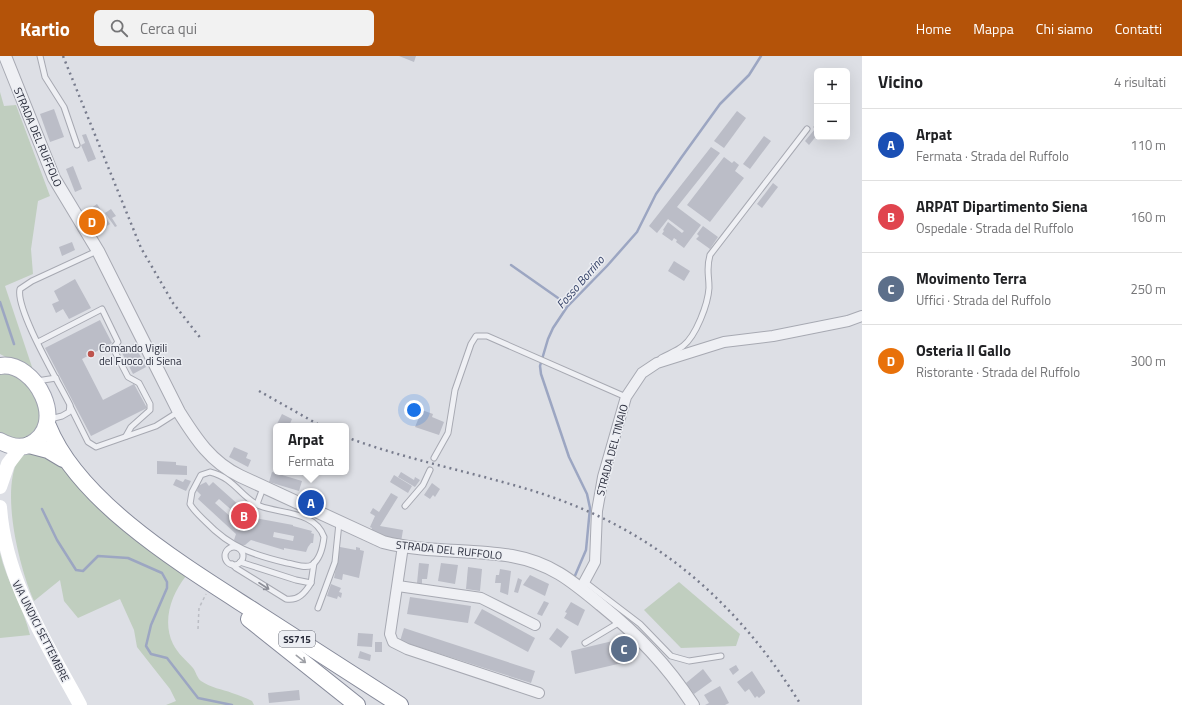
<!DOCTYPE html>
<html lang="it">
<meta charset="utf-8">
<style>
body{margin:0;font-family:"Titillium Web",sans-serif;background:#f2f2f2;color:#202124}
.controls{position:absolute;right:12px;top:12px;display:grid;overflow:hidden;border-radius:6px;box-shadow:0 4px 16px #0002}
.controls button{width:36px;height:36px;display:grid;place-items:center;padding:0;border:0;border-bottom:1px solid #e0e0e0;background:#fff;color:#202124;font:20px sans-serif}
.you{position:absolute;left:414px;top:354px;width:14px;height:14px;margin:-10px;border:3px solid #fff;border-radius:50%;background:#1a73e8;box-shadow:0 0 0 6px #1a73e833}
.badge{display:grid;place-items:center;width:26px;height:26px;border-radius:50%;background:#b45309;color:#fff;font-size:13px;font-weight:700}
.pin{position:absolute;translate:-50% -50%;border:2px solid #fff;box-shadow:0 1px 4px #0006}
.popup{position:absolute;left:273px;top:367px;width:76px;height:52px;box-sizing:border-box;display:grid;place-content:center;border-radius:6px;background:#fff;filter:drop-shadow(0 1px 3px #0005);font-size:13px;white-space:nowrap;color:#757577}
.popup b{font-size:15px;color:#202124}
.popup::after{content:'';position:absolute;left:50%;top:100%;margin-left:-8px;border:8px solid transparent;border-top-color:#fff}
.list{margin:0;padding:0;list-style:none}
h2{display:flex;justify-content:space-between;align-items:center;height:52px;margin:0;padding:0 16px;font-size:17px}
h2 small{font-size:13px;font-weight:400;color:#757577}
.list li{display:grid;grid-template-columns:26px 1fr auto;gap:12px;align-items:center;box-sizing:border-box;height:72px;padding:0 16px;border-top:1px solid #e0e0e0}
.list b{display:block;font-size:15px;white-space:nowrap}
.list p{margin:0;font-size:13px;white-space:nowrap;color:#757577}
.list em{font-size:13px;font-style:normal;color:#757577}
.icon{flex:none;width:22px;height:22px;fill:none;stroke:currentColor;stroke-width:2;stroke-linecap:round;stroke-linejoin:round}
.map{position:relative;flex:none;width:862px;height:649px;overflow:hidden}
header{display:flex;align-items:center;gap:24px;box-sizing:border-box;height:56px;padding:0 20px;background:#b45309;color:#fff}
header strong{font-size:19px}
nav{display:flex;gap:22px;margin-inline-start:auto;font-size:14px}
.search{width:280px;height:36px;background:#f2f2f2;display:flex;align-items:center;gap:10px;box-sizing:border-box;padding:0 14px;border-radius:6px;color:#757577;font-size:15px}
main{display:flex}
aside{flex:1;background:#fff}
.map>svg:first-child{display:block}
</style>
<header>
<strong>Kartio</strong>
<div class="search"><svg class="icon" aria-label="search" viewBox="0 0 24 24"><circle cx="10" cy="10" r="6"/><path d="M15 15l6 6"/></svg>Cerca qui</div>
<nav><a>Home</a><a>Mappa</a><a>Chi siamo</a><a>Contatti</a></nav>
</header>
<main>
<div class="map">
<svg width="862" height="649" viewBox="0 0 862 649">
<rect width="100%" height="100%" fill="#dddfe5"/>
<g fill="#c0cebf">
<path d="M0 36 4 50 16 49 50 140 38 145 31 193 33 218 5 230 33 314 29 313 0 298Z"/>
<path d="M0 317 18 319 38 342 41 371 25 385 5 381 0 377Z"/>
<path d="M33 396 42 397 58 408 186 520C171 539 162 565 173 588 178 598 186 604 193 612 196 616 197 622 201 625 211 632 222 633 232 637 239 639 246 642 252 645L254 649H166L176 645 170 633 137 591 134 574 120 543 78 562 64 545 60 524 34 545C19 511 0 434 19 402 22 399 29 398 33 396Z"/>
<path d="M0 497C7 526 23 550 30 579L0 582Z"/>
<path d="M679 526 740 578 736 590 681 592 644 554Z"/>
</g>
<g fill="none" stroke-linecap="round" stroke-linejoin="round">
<g stroke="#9ca6c2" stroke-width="2.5">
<path d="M511 209 568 249"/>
<path d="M0 246 14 288"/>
<path d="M42 453 57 484 76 514 83 515 98 500 128 502 162 517 167 526V532L151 569 146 590 151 598 167 602 198 642 232 649"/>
<path d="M574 522 586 494 590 452 587 438 569 401 541 318 540 310 548 283 553 272 567 251 607 210 637 176 656 138 681 102 720 48 749 19 761 0"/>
</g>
</g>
<g fill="#bbbdc7" fill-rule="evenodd">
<path d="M399 0H416L414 6Z"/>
<path d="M54 53 64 81 50 86 40 58Z"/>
<path d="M737 55 746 62 724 92 714 85Z"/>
<path d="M817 67V79L809 89 805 85 815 73 813 71Z"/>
<path d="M86 78 96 103 88 106 81 89 85 87 82 79Z"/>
<path d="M764 80 771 85 750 113 743 108Z"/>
<path d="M711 91 720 97 677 151 701 169 684 192 676 186 677 184 674 182 672 185 662 178 664 175 663 174 668 166 682 177 684 175 668 163 657 177 649 170Z"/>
<path d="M724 101 732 107 734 105 739 109 735 115 744 122 710 166 687 149Z"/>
<path d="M73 110 82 133 75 136 66 113Z"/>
<path d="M773 127 778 131 762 152 757 148Z"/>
<path d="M97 148 110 168 96 177 83 158Z"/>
<path d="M111 153 116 160 112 162 117 170 115 171 105 157Z"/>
<path d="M703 170 718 181 710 193 696 183 699 180 697 178Z"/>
<path d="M72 186 75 194 62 200 59 191Z"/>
<path d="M674 205 690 215 684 225 668 215Z"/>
<path d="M75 223 91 252 69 263 63 253 56 257 52 248 59 245 54 235Z"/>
<path d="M100 264 112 287 82 303 103 344 134 328 147 352 91 380 45 292Z"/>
<path d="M134 288 146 311 133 318 121 295Z"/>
<path d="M422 354 433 358 432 361 444 366 439 379 415 371Z"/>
<path d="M282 358 292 363 289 370H281L277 368Z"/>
<path d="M234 391 248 397 246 402 251 404 248 411 229 401Z"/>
<path d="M157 405 176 406V409L187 410V419L157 418Z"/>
<path d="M272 416 302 425 299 435 269 426Z"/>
<path d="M401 416 414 424 415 421 420 424 415 431 398 421Z"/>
<path d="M394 419 412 430 408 437 390 426Z"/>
<path d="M176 423 183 426 185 423 191 425 186 435 173 429Z"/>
<path d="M206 426 209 430 213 426 250 459 255 458V462L293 469V470L312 475 311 477 314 478 313 487H311L308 491 306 496 284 492V494L251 484 245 489H238L234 484 236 478 198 443 201 439 197 435 198 430ZM219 443 235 457 231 461 215 447ZM274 476 294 480 293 485 273 481Z"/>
<path d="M432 427 440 433 435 441 433 439 430 443 424 439Z"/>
<path d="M391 437 398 441 380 470 403 474 401 486 373 478 371 475 372 472 370 471 375 460 370 457 373 452 379 456Z"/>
<path d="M340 491 356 494V491L360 492V494L364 495 359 522 343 518 342 524 334 522Z"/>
<path d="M419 507 429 508 427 523H422V528L417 527Z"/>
<path d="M441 507 458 509 455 528 438 525Z"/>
<path d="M468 511 482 513 480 535 466 533Z"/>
<path d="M500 513 511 515 508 539 500 536 501 527H495L496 519H499Z"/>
<path d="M530 519 549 528 545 540 523 529Z"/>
<path d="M518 522 522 524 518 537 514 536Z"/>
<path d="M331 528 341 532 339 536 342 537 341 542 338 540 337 543 327 540Z"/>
<path d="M410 541 471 550 468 567 407 558Z"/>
<path d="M544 545 549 547 542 560 537 558Z"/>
<path d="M571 546 585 554 578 570 564 562 567 557 565 556Z"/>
<path d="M482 553 535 582 528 596 474 567Z"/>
<path d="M404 572 535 615 531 627 400 585Z"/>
<path d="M557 572 569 581 561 592 549 583Z"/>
<path d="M358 577 373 578 372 591 357 590Z"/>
<path d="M625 582 633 596 635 604 575 618 571 595Z"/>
<rect x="375" y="586" width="7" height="10"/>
<path d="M360 595 371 599 370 605 358 602Z"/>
<path d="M736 609 739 614 733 619 729 613Z"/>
<path d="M703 613 712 625 694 638 686 627Z"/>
<path d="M752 615 765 635V637L759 642 757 640 755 642 749 633 745 636 737 626Z"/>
<path d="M720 630 729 647 725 649H705L709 647 704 639Z"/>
<path d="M299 634 300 644 269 647 268 637Z"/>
</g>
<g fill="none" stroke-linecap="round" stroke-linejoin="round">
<g stroke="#a7a9b2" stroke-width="7">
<g id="service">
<path d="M40 0 45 21 64 51 77 89"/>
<path d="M38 286 102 253 118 286 113 292 128 321 139 327 150 348V354L131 371 126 380"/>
<path d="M661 302C668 298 677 295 683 290 696 280 708 248 709 232 709 218 706 213 710 199L807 73"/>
<path d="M37 325 56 322"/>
<path d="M70 350 88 386 96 391 156 370 178 356"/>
<path d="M50 363 62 360 69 356 70 349C59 327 15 253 20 233L32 225 97 195"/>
<path d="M434 402 448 377 455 334 471 288 476 280H487L626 341"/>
<path d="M210 416C235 422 241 442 260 450 281 458 315 455 324 481 323 490 320 503 312 509 305 513 295 508 287 507 254 499 231 492 206 466 200 460 194 455 190 448L192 436 201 419Z"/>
<path d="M257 448 263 432"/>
<path d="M405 450 423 429 430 414"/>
<circle cx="234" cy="500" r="9"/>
<path d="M232 508 236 512 286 543C298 545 305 537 311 527L296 524 240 506"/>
<path d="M585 526 640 568 671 600 689 605 721 600"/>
<path d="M311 527 314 507"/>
<path d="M318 552 335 506 339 467"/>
<path d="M585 587 620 566"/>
</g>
</g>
<g stroke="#a7a9b2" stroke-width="12">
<g id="minor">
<path d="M403 490 390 578 393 586 407 593 539 637"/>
<path d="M398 530 481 542 535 569"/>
<path d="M581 532 595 506 597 455 603 421 626 341 642 317 657 307 724 286 773 280 848 265 862 260"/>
</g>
</g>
<g stroke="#a7a9b2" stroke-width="14">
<path id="tertiary" d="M5 0 54 122 98 195 179 356C196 383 211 406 240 420L383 486C425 497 470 493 512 500 551 507 572 525 601 549 638 579 667 609 693 649"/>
</g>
<g stroke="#9ea1af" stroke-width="18">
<path id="primary" d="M0 310C35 304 70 370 29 389 19 393 9 390 0 385"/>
</g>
<g stroke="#868a9a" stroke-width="18">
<g id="trunk">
<path d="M48 370C79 448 189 513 257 557 305 588 352 618 400 649"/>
<path d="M29 389 48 394 63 403"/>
<path d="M249 563 357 649"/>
</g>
</g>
<path stroke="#bbbdc4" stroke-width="1.5" stroke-dasharray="3 3" stroke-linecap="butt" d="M198 573 199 552 206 538"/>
<use href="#service" stroke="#eff0f4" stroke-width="5"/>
<use href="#minor" stroke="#eff0f4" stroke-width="10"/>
<use href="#tertiary" stroke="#eff0f4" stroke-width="12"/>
<g stroke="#fff" stroke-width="14">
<path d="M0 431 8 408 21 391"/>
<path d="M0 451C5 524 46 586 80 649"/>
</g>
<use href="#primary" stroke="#fff" stroke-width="16"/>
<use href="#trunk" stroke="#fff" stroke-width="16"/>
<g stroke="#787c8d" stroke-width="2.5" stroke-dasharray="2 4" stroke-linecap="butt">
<path d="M63 0 141 192 173 247 202 284"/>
<path d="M259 335 321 370"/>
<path d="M346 381C410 405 478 417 543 438 658 476 738 547 801 649"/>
</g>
</g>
<defs><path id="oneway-shaft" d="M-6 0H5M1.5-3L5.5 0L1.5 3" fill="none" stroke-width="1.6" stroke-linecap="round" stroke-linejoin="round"/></defs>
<use stroke="#8c8e97" href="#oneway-shaft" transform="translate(264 530) rotate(33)"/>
<use stroke="#9ea0a6" href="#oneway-shaft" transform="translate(301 603) rotate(38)"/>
<circle fill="#be544e" stroke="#eceef3" stroke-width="1.5" cx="91" cy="298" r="4"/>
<g text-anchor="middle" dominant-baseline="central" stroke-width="3" stroke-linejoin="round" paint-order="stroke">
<rect fill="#eceef3" stroke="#636672" stroke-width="1" x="279" y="575" width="36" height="16" rx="3"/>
<g font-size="10" font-weight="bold" fill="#282b3a">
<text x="297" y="583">SS715</text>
</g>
<g font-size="11" fill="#282b3a" stroke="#eceef3">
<text transform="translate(38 81) rotate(67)">STRADA DEL RUFFOLO</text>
<text transform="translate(612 394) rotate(-75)">STRADA DEL TINAIO</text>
<text transform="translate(449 494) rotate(6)">STRADA DEL RUFFOLO</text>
<text transform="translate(41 575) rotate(63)">VIA UNDICI SETTEMBRE</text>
</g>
<g font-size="11" fill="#282b3a" stroke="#eceef3" text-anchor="start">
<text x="99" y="292">Comando Vigili<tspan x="99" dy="13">del Fuoco di Siena</tspan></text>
</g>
<g font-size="12" font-style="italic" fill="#374469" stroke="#eceef3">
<text transform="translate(580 226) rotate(-49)">Fosso Borrino</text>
</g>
</g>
</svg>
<div class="controls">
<button>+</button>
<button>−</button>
</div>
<div class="you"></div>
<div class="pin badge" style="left:311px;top:447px;background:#1a4fb4">A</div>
<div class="popup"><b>Arpat</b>Fermata</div>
<div class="pin badge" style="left:244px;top:460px;background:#e0444e">B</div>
<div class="pin badge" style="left:624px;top:593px;background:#5c6f8a">C</div>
<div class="pin badge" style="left:92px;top:166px;background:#e8710a">D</div>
</div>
<aside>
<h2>Vicino<small>4 risultati</small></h2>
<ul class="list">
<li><span class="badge" style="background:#1a4fb4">A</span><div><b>Arpat</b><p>Fermata · Strada del Ruffolo</p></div><em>110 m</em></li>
<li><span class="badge" style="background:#e0444e">B</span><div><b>ARPAT Dipartimento Siena</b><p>Ospedale · Strada del Ruffolo</p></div><em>160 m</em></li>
<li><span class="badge" style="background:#5c6f8a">C</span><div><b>Movimento Terra</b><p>Uffici · Strada del Ruffolo</p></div><em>250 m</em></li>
<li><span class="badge" style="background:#e8710a">D</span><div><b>Osteria Il Gallo</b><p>Ristorante · Strada del Ruffolo</p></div><em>300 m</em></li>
</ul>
</aside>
</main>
